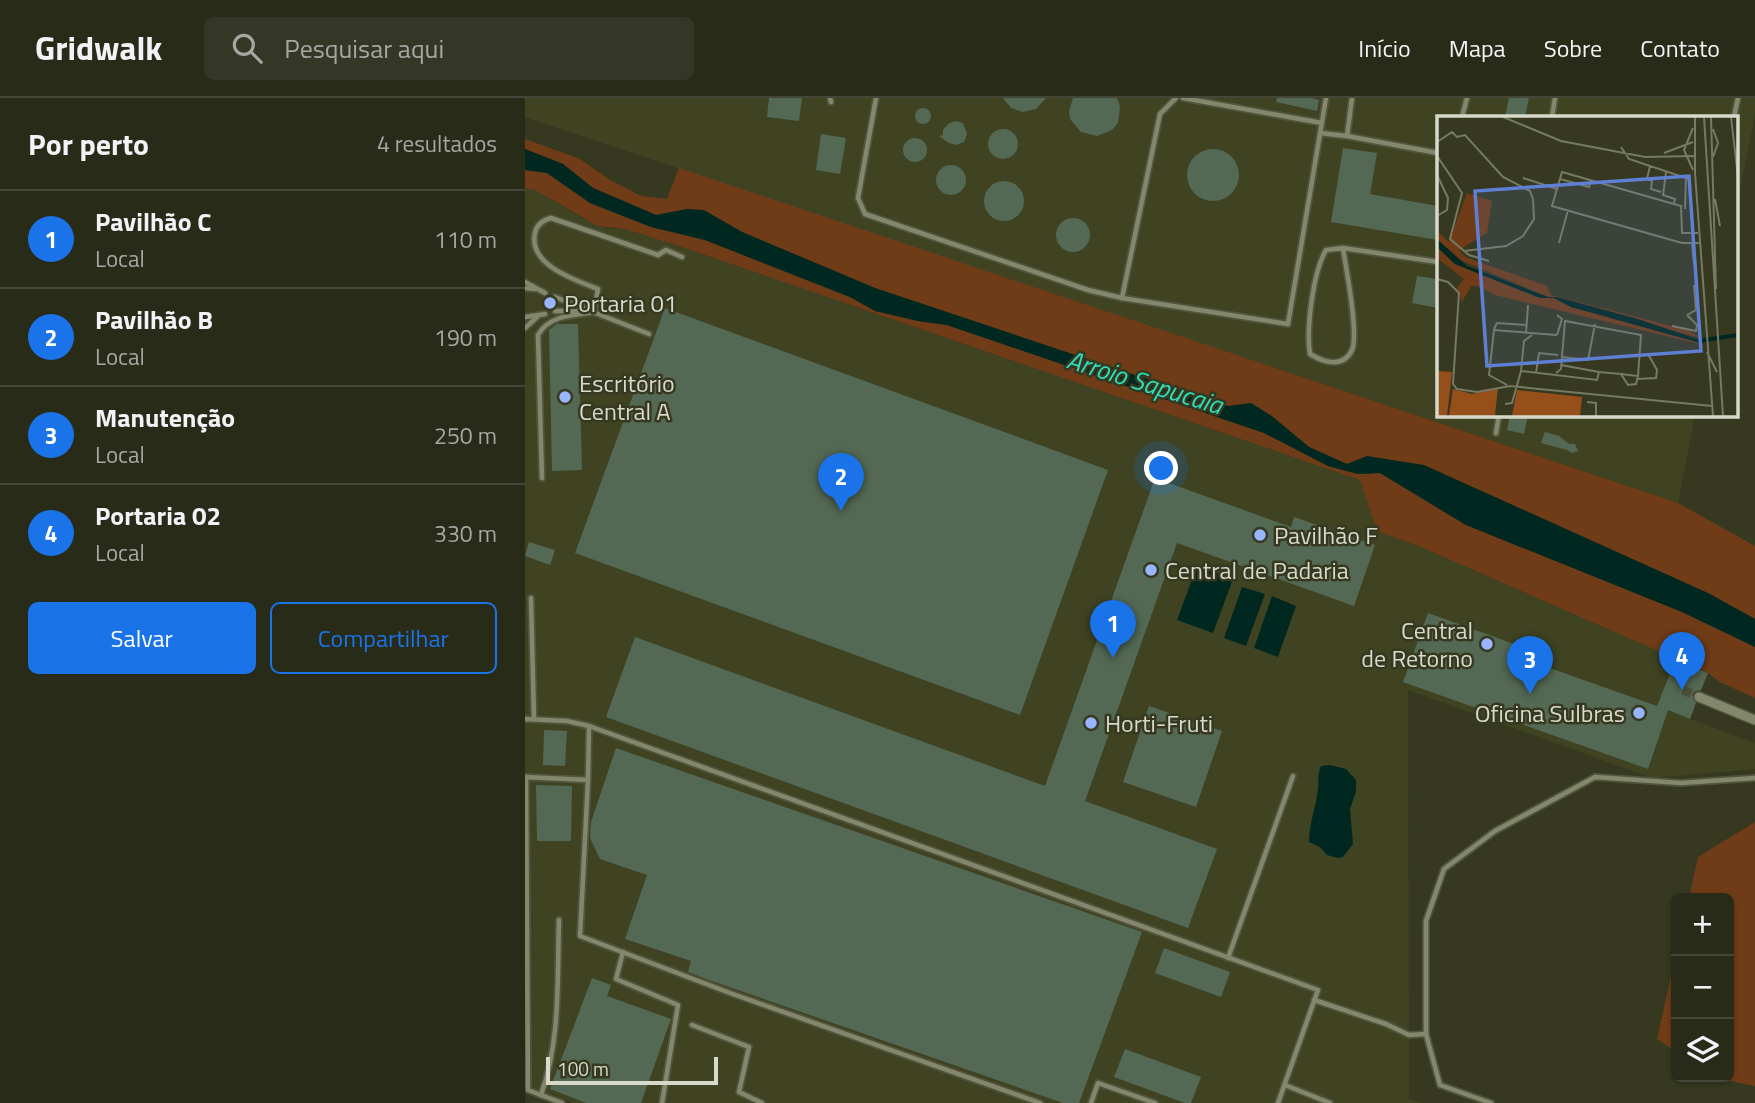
<!DOCTYPE html>
<html lang="pt">
<meta charset="utf-8">
<style>
body{margin:0;font-family:"Titillium Web",sans-serif;background:#343725;color:#f1f3f6}
.controls{position:absolute;right:21px;bottom:21px;display:grid;overflow:hidden;border-radius:10px;box-shadow:0 2px 5px #0004}
.controls button{width:63px;height:63px;display:grid;place-items:center;padding:0;border:0;border-bottom:2px solid #444737;background:#282b18;color:#f1f3f6;font:35px sans-serif}
.scale{position:absolute;left:21px;bottom:18px;width:172px;box-sizing:border-box;padding-left:7px;border:4px solid #d7d9ca;border-top:0;font-size:19px;line-height:24px;white-space:nowrap;color:#d7d9ca;-webkit-text-stroke:5px #363920;paint-order:stroke}
.you{position:absolute;left:637px;top:371px;width:24px;height:24px;margin:-18px;border:5px solid #fff;border-radius:50%;background:#1a73e8;box-shadow:0 0 0 10px #1a73e833}
.badge{display:grid;place-items:center;width:46px;height:46px;border-radius:50%;background:#1a73e8;color:#fff;font-size:23px;font-weight:700}
.pin{position:absolute;translate:-50% -58px;filter:drop-shadow(0 2px 4px #0008)}
.pin::after{content:'';position:absolute;top:37px;width:24px;height:21px;background:inherit;clip-path:polygon(0 0,100% 0,50% 100%)}
.list{margin:0;padding:0;list-style:none}
h2{display:flex;justify-content:space-between;align-items:center;height:91px;margin:0;padding:0 28px;font-size:30px}
h2 small{font-size:23px;font-weight:400;color:#a5a7a2}
.list li{display:grid;grid-template-columns:46px 1fr auto;gap:21px;align-items:center;box-sizing:border-box;height:98px;padding:0 28px;border-top:2px solid #444737}
.list b{display:block;font-size:26px;white-space:nowrap}
.list p{margin:0;font-size:23px;white-space:nowrap;color:#a5a7a2}
.list em{font-size:23px;font-style:normal;color:#a5a7a2}
.actions{display:flex;gap:14px;padding:21px 28px}
.actions a{flex:1;padding:16px 0;border:2px solid #1a73e8;border-radius:10px;text-align:center;font-size:24px;color:#1a73e8}
.actions .main{background:#1a73e8;color:#fff}
.icon{flex:none;width:38px;height:38px;fill:none;stroke:currentColor;stroke-width:2;stroke-linecap:round;stroke-linejoin:round}
.map{position:relative;flex:none;width:1230px;height:1005px;overflow:hidden}
header{display:flex;align-items:center;gap:42px;box-sizing:border-box;height:98px;padding:0 35px;background:#282b18;border-bottom:2px solid #444737}
header strong{font-size:33px}
nav{display:flex;gap:38px;margin-inline-start:auto;font-size:24px}
.search{width:490px;height:63px;background:#343725;display:flex;align-items:center;gap:18px;box-sizing:border-box;padding:0 24px;border-radius:10px;color:#a5a7a2;font-size:26px}
main{display:flex}
aside{flex:1;background:#282b18}
.map>svg:first-child{display:block}
</style>
<header>
<strong>Gridwalk</strong>
<div class="search"><svg class="icon" aria-label="search" viewBox="0 0 24 24"><circle cx="10" cy="10" r="6"/><path d="M15 15l6 6"/></svg>Pesquisar aqui</div>
<nav><a>Início</a><a>Mapa</a><a>Sobre</a><a>Contato</a></nav>
</header>
<main>
<aside>
<h2>Por perto<small>4 resultados</small></h2>
<ul class="list">
<li><span class="badge">1</span><div><b>Pavilhão C</b><p>Local</p></div><em>110 m</em></li>
<li><span class="badge">2</span><div><b>Pavilhão B</b><p>Local</p></div><em>190 m</em></li>
<li><span class="badge">3</span><div><b>Manutenção</b><p>Local</p></div><em>250 m</em></li>
<li><span class="badge">4</span><div><b>Portaria 02</b><p>Local</p></div><em>330 m</em></li>
</ul>
<div class="actions"><a class="main">Salvar</a><a>Compartilhar</a></div>
</aside>
<div class="map">
<svg width="1230" height="1005" viewBox="0 0 1230 1005">
<rect width="100%" height="100%" fill="#363920"/>
<g fill="#3f4322">
<path d="M0 0H1230V16L1211 113V19H913V317H1170L1153 405 0 19Z"/>
<path d="M0 90 10 92 57 120 85 131H100L157 149 835 382 853 433 896 449 1183 575 1165 621 1230 645V671L1127 680 883 592 884 1001 896 1005H49L0 987Z"/>
</g>
<g fill="#703c17">
<path d="M0 41 55 61 85 82 116 98 142 101 154 70 1153 405 1230 448V521L1183 495 842 358 822 366 784 349 748 319 726 305 703 308 350 190 217 134 179 113 162 111 131 117 68 90 38 66 0 51Z"/>
<path d="M0 72 22 75 65 105 126 129 180 142 325 199 350 213 393 223 422 227 739 335 803 368 833 376 855 375 941 427 1157 514 1230 549V600L1195 584 1183 575 896 449 852 433 835 382 157 149 100 131 73 128 10 92 0 90Z"/>
<path d="M1230 724V988L1185 979H1204V800H1164L1173 759Z"/>
<path d="M1151 856V954L1132 941Z"/>
</g>
<g fill="#002820">
<path d="M0 51 38 66 68 90 131 117 162 111 179 112 217 134 350 190 703 308 726 305 748 319 784 349 822 366 842 358 899 367 1183 495 1230 521V549L1157 514 941 427 855 375 833 376 803 368 739 335 422 227 393 223 350 213 325 199 180 142 126 129 65 105 22 75 0 72Z"/>
<path d="M672 468 708 481 688 535 652 522Z"/>
<path d="M717 489 740 496 721 548 699 540Z"/>
<path d="M747 498 771 508 753 559 729 550Z"/>
<path d="M805 667 821 671 831 682V694L825 711 828 746 818 759 813 760 802 757 795 749 784 744C784 726 791 709 793 691 794 683 792 676 796 668Z"/>
</g>
<g fill="#546954">
<path d="M244 0H277L274 23 242 19Z"/>
<path d="M478 0H521L511 11 498 14 486 10Z"/>
<path d="M548 0H592L595 8 593 25 587 32 572 38 556 34 545 21 544 13Z"/>
<path d="M752 0H786L794 2 792 13 751 4Z"/>
<path d="M984 0H1004L1000 19H980Z"/>
<circle cx="398" cy="18" r="8"/>
<path d="M430 23 438 25 442 36 439 44 431 47 424 45 414 38 418 37V32L423 26Z"/>
<circle cx="478" cy="46" r="15"/>
<path d="M296 36 321 40 315 76 291 72Z"/>
<circle cx="390" cy="52" r="12"/>
<path d="M818 50 852 55 845 96 913 108V142L806 124Z"/>
<circle cx="688" cy="77" r="26"/>
<circle cx="426" cy="82" r="15"/>
<circle cx="479" cy="103" r="20"/>
<circle cx="548" cy="137" r="17"/>
<path d="M892 178 913 181V210L887 205Z"/>
<path d="M140 210 583 372 495 617 50 455Z"/>
<path d="M32 226H53L57 372 27 373 24 232Z"/>
<path d="M985 317H1003L999 336 982 332Z"/>
<path d="M1020 334 1034 338 1044 346H1050L1053 353 1047 355 1042 352 1016 345Z"/>
<path d="M630 380 766 429 769 419 850 447 829 508 652 445 560 703 692 751 663 830 81 619 110 539 520 688Z"/>
<path d="M4 444 30 452 25 467 0 458Z"/>
<path d="M903 515 1025 559 1022 569 1132 608 1150 563 1183 575 1176 592 1170 593 1167 597 1171 605 1165 621 1143 612 1123 671 878 584Z"/>
<path d="M624 608 697 633 671 709 598 684Z"/>
<path d="M19 632 42 633 40 668 18 667Z"/>
<path d="M91 650 617 834 554 1005H538L184 882 163 874 166 863 100 841 122 777 75 761 65 740 66 724Z"/>
<path d="M11 687 47 688 46 743H12Z"/>
<path d="M639 850 705 874 696 899 630 875Z"/>
<path d="M67 880 86 887 82 898 146 921 116 1005H61L25 991Z"/>
<path d="M600 951 676 979 666 1005H660L589 979Z"/>
</g>
<g fill="none" stroke-linecap="round" stroke-linejoin="round">
<path stroke="#4e513a" stroke-width="9" stroke-dasharray="9 4.5" stroke-linecap="butt" d="M1158 592 1174 599"/>
<g stroke="#52543e" stroke-width="8">
<g id="service">
<path d="M305 0 306 4"/>
<path d="M351 0 333 100 340 116 563 192 597 200 763 226 801 0"/>
<path d="M658 0 797 25"/>
<path d="M937 19 942 0"/>
<path d="M1027 19 1030 0"/>
<path d="M1209 19 1213 0"/>
<path d="M795 35 822 38 827 0"/>
<path d="M822 38 913 55"/>
<path d="M818 150C821 170 834 236 827 252 818 271 798 264 785 256 781 231 788 174 801 152L818 150 913 164"/>
<path d="M0 184 20 195"/>
<path d="M0 190 10 191"/>
<path d="M30 199 124 236"/>
<path d="M597 200 635 16 651 0"/>
<path d="M30 213H61"/>
<path d="M69 214 73 191C50 182 3 167 10 135 12 126 18 122 26 120L133 157 141 152 157 159"/>
<path d="M0 219 20 216"/>
<path d="M0 230 12 219"/>
<path d="M971 335 974 317"/>
<path d="M17 380 13 237C24 217 49 217 69 214"/>
<path d="M6 500 9 621"/>
<path d="M0 621 42 623 64 628 793 892 753 1005"/>
<path d="M0 679 63 682 55 838 205 895 515 1005"/>
<path d="M1 679 3 992 37 1005"/>
<path d="M63 682 64 628"/>
<path d="M98 854 91 881 153 907 137 1005"/>
<path d="M703 860 768 678"/>
<path d="M789 902 861 926 884 937 901 936"/>
<path d="M167 927 224 949 214 994 237 1005"/>
<path d="M760 987 805 1005"/>
<path d="M16 997C36 941 32 880 34 822"/>
<path d="M566 1005 573 985 630 1005"/>
<path d="M966 1005 915 987 901 936V823L919 771 970 733 1070 679 1156 685 1230 680"/>
</g>
</g>
<g stroke="#52543e" stroke-width="12">
<path id="minor" d="M1174 599 1230 622"/>
</g>
<use href="#service" stroke="#83876b" stroke-width="4.5"/>
<use href="#minor" stroke="#83876b" stroke-width="9"/>
</g>
<g fill="#98b5fd" stroke="#363920" stroke-width="2.5">
<circle cx="25" cy="205" r="7"/>
<circle cx="40" cy="299" r="7"/>
<circle cx="735" cy="437" r="7"/>
<circle cx="626" cy="472" r="7"/>
<circle cx="962" cy="546" r="7"/>
<circle cx="1114" cy="615" r="7"/>
<circle cx="566" cy="625" r="7"/>
</g>
<g text-anchor="middle" dominant-baseline="central" stroke-width="5" stroke-linejoin="round" paint-order="stroke">
<g font-size="24" fill="#d7d9ca" stroke="#363920" text-anchor="start">
<text x="39" y="205">Portaria 01</text>
<text x="54" y="285">Escritório<tspan x="54" dy="28">Central A</tspan></text>
<text x="749" y="437">Pavilhão F</text>
<text x="640" y="472">Central de Padaria</text>
<text x="948" y="532" text-anchor="end">Central<tspan x="948" dy="28">de Retorno</tspan></text>
<text x="1100" y="615" text-anchor="end">Oficina Sulbras</text>
<text x="580" y="625">Horti-Fruti</text>
</g>
<g font-size="26" font-style="italic" fill="#2ddfbc" stroke="#363920">
<text transform="translate(620 284) rotate(17)">Arroio Sapucaia</text>
</g>
</g>
<g transform="translate(912 18)">
<rect width="301" height="301" fill="#363920"/>
<path d="M30 77 55 85 50 117 22 134 28 141 110 170 114 179 250 214 267 223 111 181 16 141 0 123V115L12 126ZM0 131 18 148 103 182H116L134 191 240 217 267 229 58 179 40 170H34L25 186 20 172 27 163 0 142Z" fill="#703c17"/>
<path d="M0 255 15 256 10 300H0ZM61 272 58 299 64 300H12L16 273 35 278ZM80 274 145 281 143 300H75Z" fill="#974f1a"/>
<path d="M0 123 30 150 111 181H120L201 203 260 223 301 217V221L263 227 134 191 117 182H103L18 148 0 131Z" fill="#002820"/>
<path fill="none" stroke="#767964" stroke-width="2" d="M66 1 124 25 208 41 257 40M258 1V57L276 300M267 1 286 300M274 1 279 173M294 1 301 61M256 12 247 34 256 54M0 26 15 16 20 21 28 19 66 61 93 75 96 83 97 103 86 120 69 130 27 135M184 31 192 43 252 63 256 117M227 37 256 26M0 40 25 77 13 123 32 139 52 145M276 41 281 27 276 13M213 50 210 63 215 65 214 73 224 76M229 56 226 79 238 83 237 87M0 59 11 82 10 94 0 100M86 62 120 73M123 63 152 71 154 65M278 83 283 110M248 93 249 62M261 117H245L244 90 125 56 115 90 245 127H262M122 127 131 94M255 127 257 148M301 135V195M0 163 11 166 22 177 16 268 20 273 40 276 73 270 275 290M250 199 259 194 257 169M235 210 259 215 260 209 250 199M57 213 60 207 89 209M89 217 91 189M120 219 125 203 120 199M270 236 280 256M125 241 151 244 158 208M124 249 162 256M84 255 87 225 95 219M99 257 102 237 121 239M119 257 124 253 128 205 204 219 201 260M200 263 219 262 220 254 211 238M70 269 52 259 57 214 120 219M150 286 159 287V300M68 288 75 287 84 255 160 264 162 256 184 258 201 260 199 268 191 269 184 258"/>
<path fill="#5e7fd3" fill-opacity="0.15" stroke="#5e7fd3" stroke-width="3.5" d="M252 60 264 235 50 250 38 75Z"/>
<rect width="301" height="301" fill="none" stroke="#d7d9ca" stroke-width="3.5"/>
</g>
</svg>
<div class="controls">
<button>+</button>
<button>−</button>
<button><svg class="icon" aria-label="layers" viewBox="0 0 24 24"><path d="M12 4l9 5-9 5-9-5zM3 14l9 5 9-5"/></svg></button>
</div>
<div class="scale">100 m</div>
<div class="you"></div>
<div class="pin badge" style="left:588px;top:560px">1</div>
<div class="pin badge" style="left:316px;top:413px">2</div>
<div class="pin badge" style="left:1005px;top:596px">3</div>
<div class="pin badge" style="left:1157px;top:592px">4</div>
</div>
</main>
